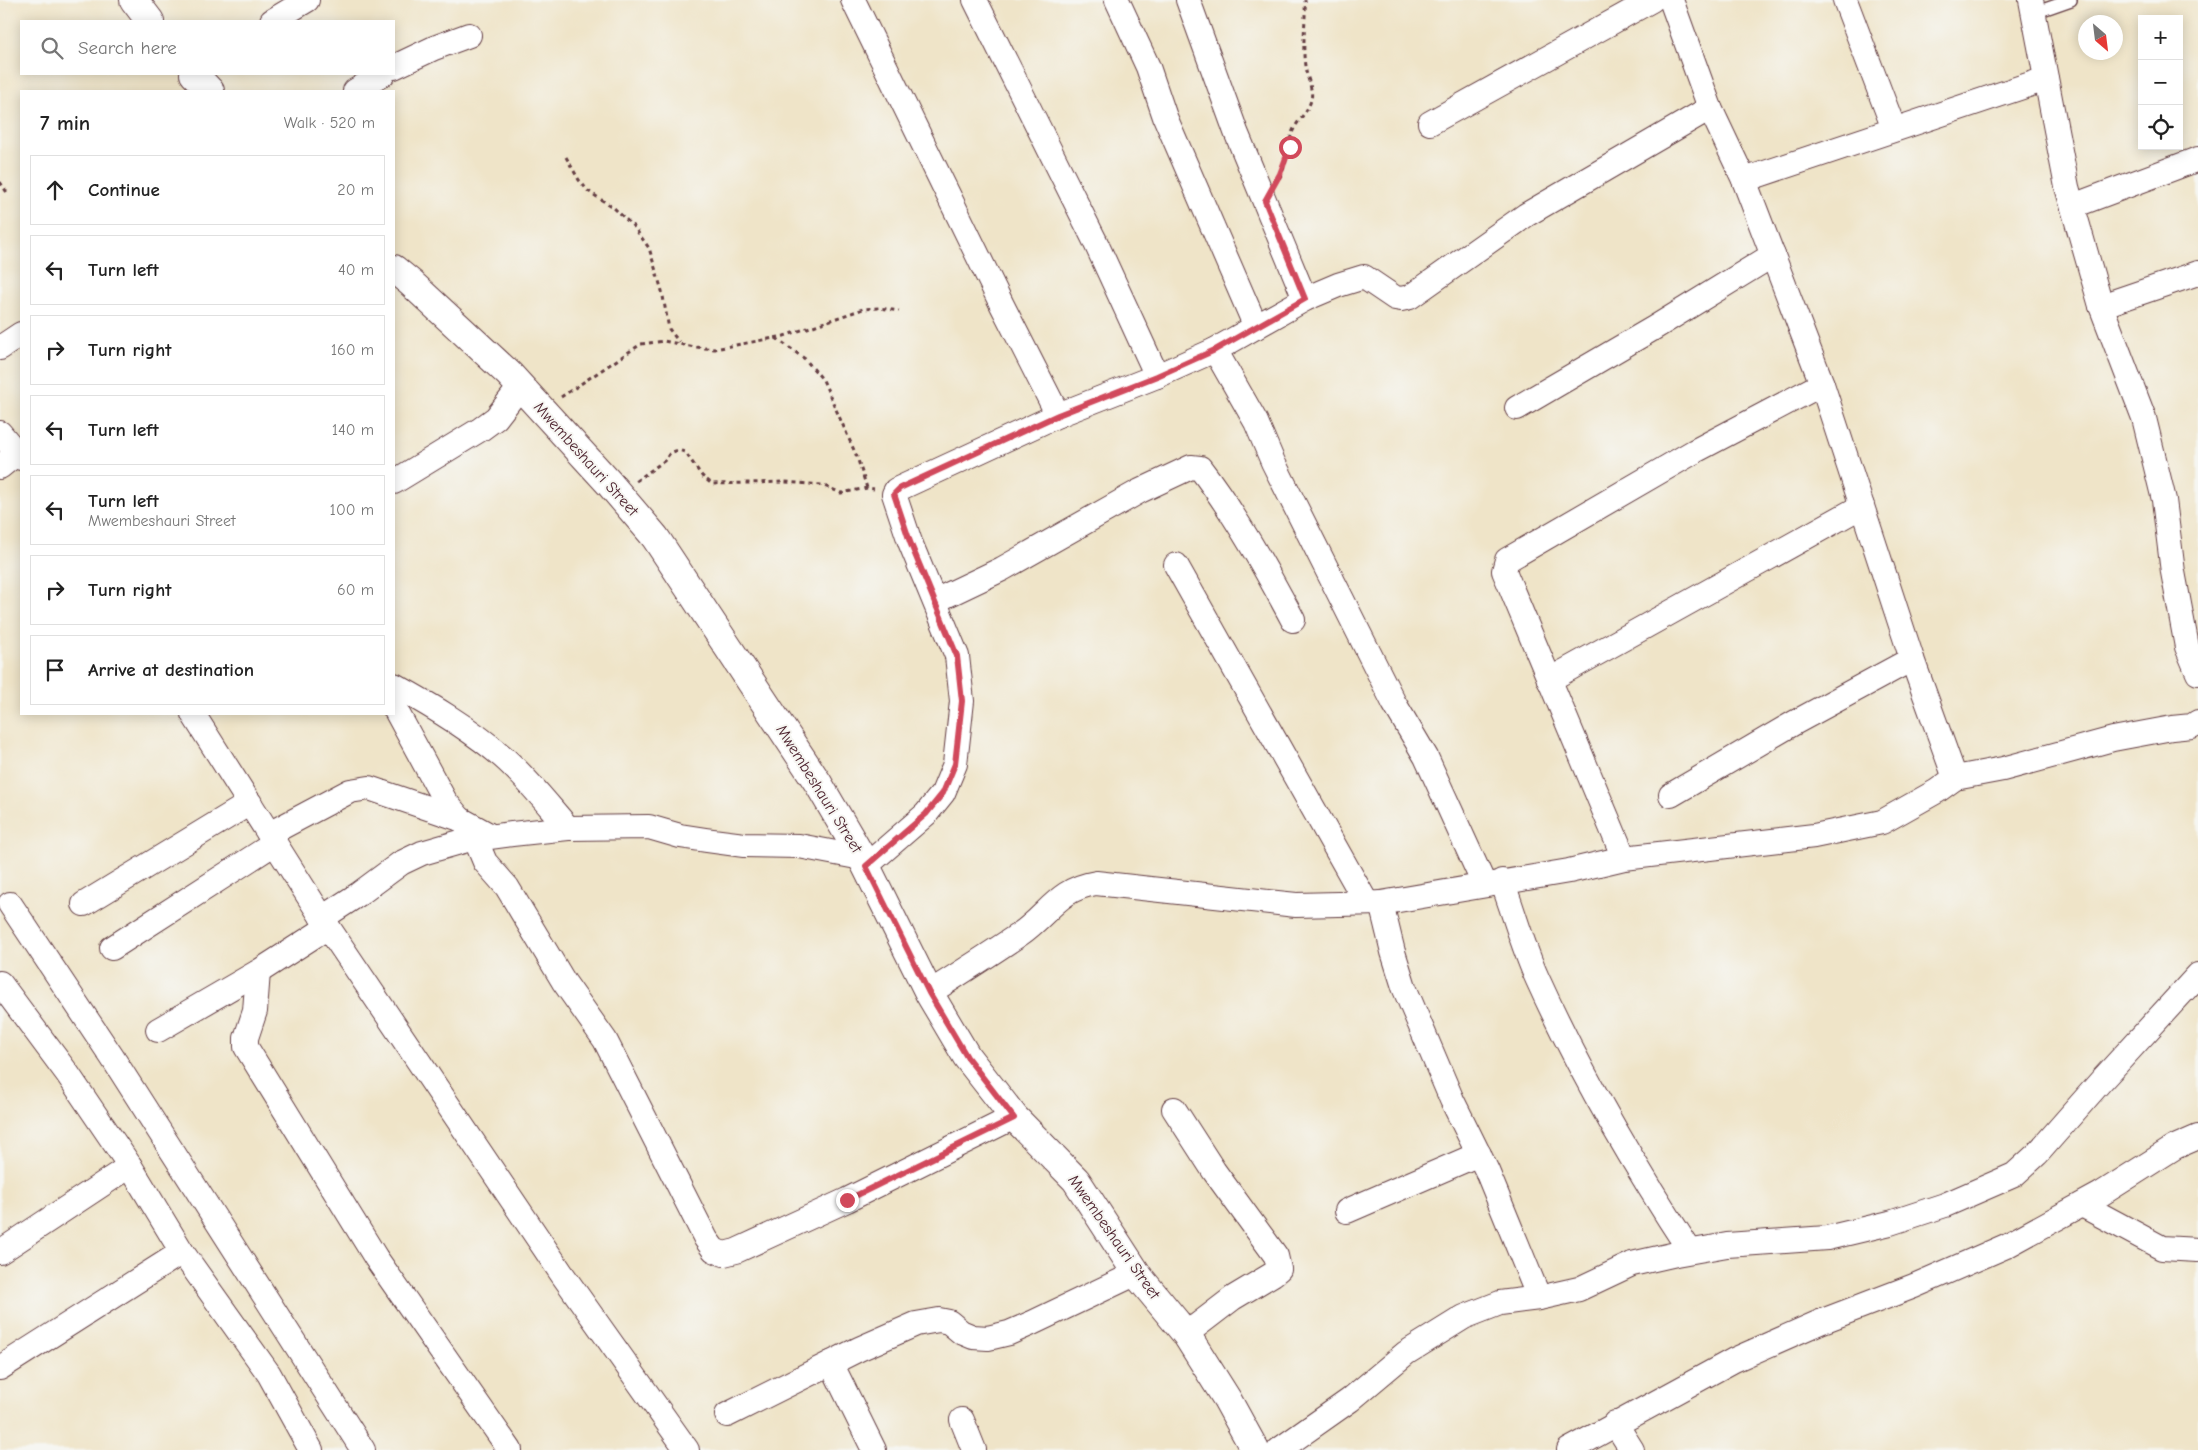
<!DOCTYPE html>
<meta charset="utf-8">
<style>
body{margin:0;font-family:"Comic Neue",sans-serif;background:#f6f6f6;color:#222}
.controls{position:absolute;right:15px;top:15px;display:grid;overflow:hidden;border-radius:0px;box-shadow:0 2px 12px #0003}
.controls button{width:45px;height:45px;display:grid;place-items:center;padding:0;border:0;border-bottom:1px solid #e0e0e0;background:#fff;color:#222;font:25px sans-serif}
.compass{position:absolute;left:2078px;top:15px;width:45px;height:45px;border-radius:50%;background:#fff;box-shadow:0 2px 12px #0003;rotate:152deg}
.stop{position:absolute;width:15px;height:15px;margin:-11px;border:4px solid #d1495b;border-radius:50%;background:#fff}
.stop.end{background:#d1495b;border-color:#fff;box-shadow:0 1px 5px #0008}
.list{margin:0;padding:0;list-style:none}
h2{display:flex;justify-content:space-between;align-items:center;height:65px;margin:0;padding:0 20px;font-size:21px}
h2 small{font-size:16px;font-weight:400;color:#767676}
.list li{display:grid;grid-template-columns:32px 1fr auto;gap:15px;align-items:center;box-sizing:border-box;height:70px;margin:0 10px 10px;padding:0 10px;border:1px solid #e0e0e0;border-radius:0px}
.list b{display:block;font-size:19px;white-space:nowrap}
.list p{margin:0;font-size:16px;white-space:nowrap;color:#767676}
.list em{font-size:16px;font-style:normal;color:#767676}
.icon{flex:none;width:28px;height:28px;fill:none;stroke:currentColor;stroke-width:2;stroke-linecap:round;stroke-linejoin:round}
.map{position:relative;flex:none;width:2198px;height:1450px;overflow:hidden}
.search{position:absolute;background:#fff;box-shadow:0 2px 12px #0003;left:20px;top:20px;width:375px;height:55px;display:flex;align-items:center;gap:12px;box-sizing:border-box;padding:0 18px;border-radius:0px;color:#767676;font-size:19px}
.panel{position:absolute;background:#fff;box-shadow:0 2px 12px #0003;left:20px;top:90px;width:375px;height:625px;border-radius:0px}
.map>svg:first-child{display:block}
</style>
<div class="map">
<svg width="2198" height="1450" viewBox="0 0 2198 1450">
<rect width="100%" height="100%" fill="#f6f6f2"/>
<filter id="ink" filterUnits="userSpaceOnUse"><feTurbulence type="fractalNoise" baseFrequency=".02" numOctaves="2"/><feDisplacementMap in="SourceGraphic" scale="10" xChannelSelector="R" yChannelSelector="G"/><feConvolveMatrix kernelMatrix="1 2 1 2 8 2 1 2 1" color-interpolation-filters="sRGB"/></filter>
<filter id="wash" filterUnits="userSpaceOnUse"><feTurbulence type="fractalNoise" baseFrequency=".0096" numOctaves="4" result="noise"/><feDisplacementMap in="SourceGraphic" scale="20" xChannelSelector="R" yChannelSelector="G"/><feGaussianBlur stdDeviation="1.12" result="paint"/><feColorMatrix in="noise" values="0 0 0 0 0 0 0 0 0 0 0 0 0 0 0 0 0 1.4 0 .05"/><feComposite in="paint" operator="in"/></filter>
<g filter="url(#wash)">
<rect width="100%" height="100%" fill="#efe4c8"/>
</g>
<g filter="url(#ink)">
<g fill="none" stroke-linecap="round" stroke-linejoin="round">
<g stroke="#633d43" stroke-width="14">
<path id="lane" d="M2034 13 2071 0"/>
</g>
<g stroke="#633d43" stroke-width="26">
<g id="street">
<path d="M853 0 1002 305 1058 415"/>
<path d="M975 0 1094 239 1157 376"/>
<path d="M1117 0 1148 67 1165 117 1256 327"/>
<path d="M1188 0 1236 132 1305 299"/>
<path d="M1671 0 1710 108 1744 180 1822 384 1912 659 1955 778"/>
<path d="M1845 0 1894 129"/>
<path d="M2031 0 2067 187 2101 306 2144 418 2164 500 2173 572 2187 647 2198 673"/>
<path d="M272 21 307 0"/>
<path d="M394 67 434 48 469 35"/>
<path d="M355 91 383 74"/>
<path d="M1430 123 1652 0"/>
<path d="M1744 180 2046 79"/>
<path d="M2073 206 2198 159"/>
<path d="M2101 306 2198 273"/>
<path d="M0 348 21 334"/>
<path d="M1215 350 1256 422 1273 462 1394 703 1426 757 1484 884"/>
<path d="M1517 408 1654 328 1773 255"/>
<path d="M0 433 21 458"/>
<path d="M0 467 21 450"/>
<path d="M394 482 481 429 496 418 520 387"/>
<path d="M1176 565 1366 902"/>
<path d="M935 601 1002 569 1140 491 1191 467 1200 468C1236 515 1265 568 1293 620"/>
<path d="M1549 680 1862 506"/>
<path d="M394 685C432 706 471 729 503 757 527 778 547 804 568 828"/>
<path d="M394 707 445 801 460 819"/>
<path d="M193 714 328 927 562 1274 687 1450"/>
<path d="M1671 795 1794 723 1912 659"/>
<path d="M269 834 350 791 369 788 460 819 491 836"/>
<path d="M475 838 485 862 507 887 564 982 605 1040 706 1239 714 1250 724 1254 736 1251 847 1200 1014 1117"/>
<path d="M1624 858 1504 571 1507 560 1695 451 1822 384"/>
<path d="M866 866 926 814 943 793 955 764 962 701 957 656 910 542 894 494 896 490 1058 415 1157 376 1215 350 1305 299 1338 285 1364 277 1395 298 1401 299 1410 297 1526 215 1710 108"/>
<path d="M1502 881C1514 913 1523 947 1537 978 1580 1073 1633 1164 1690 1251"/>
<path d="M1381 903 1393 952 1404 987 1452 1100 1487 1171 1539 1298"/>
<path d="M10 904 112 1057 363 1450"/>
<path d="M84 904 250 803"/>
<path d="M322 918 359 894 401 863 422 853 467 840 512 834 568 828 649 827 680 836 706 840 744 845 799 846 862 858"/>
<path d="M112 948 275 843"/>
<path d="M258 972 255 1011 246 1038V1047L376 1258 510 1450"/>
<path d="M0 983 67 1073 130 1166 182 1252 269 1374 311 1450"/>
<path d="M929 993C959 974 990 954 1020 934 1049 914 1058 889 1096 883L1296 905 1381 903 1569 871 1624 858 1814 836 1882 822 1937 791 1955 778 2003 769 2113 739 2172 728 2192 726 2198 722"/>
<path d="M158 1030 258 972 328 927"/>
<path d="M1174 1109 1214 1171 1276 1256 1279 1269 1273 1274 1233 1298 1186 1334"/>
<path d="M2082 1205 2162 1248 2198 1250"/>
<path d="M1347 1211 1479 1154"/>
<path d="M0 1252 130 1166"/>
<path d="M831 1363 874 1450"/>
<path d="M0 1368 182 1252"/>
<path d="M727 1415 859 1349 916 1324 939 1320 949 1322 961 1332 973 1337 988 1338 1009 1333 1032 1323 1137 1273"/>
<path d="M962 1420 974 1450"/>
<path d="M1615 1423 1632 1450"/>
<path d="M1279 1450 1350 1400 1406 1353 1464 1317 1500 1303 1539 1298 1579 1289 1632 1264 1676 1254 1727 1245 1827 1238 1890 1223 1945 1205 2014 1175 2037 1154 2101 1081 2198 975"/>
<path d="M1569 1450 1734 1360 1820 1322 1914 1286 2006 1246 2101 1194 2175 1147 2198 1137"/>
</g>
</g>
<g stroke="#633d43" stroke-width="30">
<g id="secondary">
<path d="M134 0 150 21"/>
<path d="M194 74 210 91"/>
<path d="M394 269 411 283 509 374 609 483 655 537 818 783 862 858 929 993 967 1057 1014 1117 1076 1180 1139 1277 1186 1334 1227 1399 1255 1450"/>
</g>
</g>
<g stroke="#633d43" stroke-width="3" stroke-dasharray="4 4" stroke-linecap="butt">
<path d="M566 157 579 180 588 191 614 208 634 227 649 248 662 291 669 329 679 342"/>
<path d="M1279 178C1287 164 1287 148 1292 133 1296 122 1308 112 1311 100 1314 90 1306 76 1305 66 1302 44 1306 22 1305 0"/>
<path d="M0 182 8 194"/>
<path d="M776 338 805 359 823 380 857 457 867 488"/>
<path d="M561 397 641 344 664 341 695 347 715 349 784 336 863 309 880 308 899 311"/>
<path d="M636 481 664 461 670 453 678 450 685 452 702 476 712 484 785 482 822 485 841 493 867 488 874 489"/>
</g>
<use href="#lane" stroke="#fff" stroke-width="11"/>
<use href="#street" stroke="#fff" stroke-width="24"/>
<use href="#secondary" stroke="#fff" stroke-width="28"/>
</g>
</g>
<g fill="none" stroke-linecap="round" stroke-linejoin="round" filter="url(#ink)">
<path stroke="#d1495b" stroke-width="6" d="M847 1200 1014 1118 967 1057 929 993 866 866 926 814 943 793 955 764 962 701 957 656 910 542 894 494 900 488 1058 415 1157 376 1215 350 1305 299 1265 201 1280 174 1290 147"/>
</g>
<g text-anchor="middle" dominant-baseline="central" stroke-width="4" stroke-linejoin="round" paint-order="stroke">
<g font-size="16" fill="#4a1f2b" stroke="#f6f6f2">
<text transform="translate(586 459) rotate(48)">Mwembeshauri Street</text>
<text transform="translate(819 789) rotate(58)">Mwembeshauri Street</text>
<text transform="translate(1114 1237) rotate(55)">Mwembeshauri Street</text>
</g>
</g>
</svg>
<div class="controls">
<button>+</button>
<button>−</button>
<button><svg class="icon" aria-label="locate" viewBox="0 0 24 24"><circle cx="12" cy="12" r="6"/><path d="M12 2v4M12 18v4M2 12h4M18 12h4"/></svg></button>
</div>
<svg class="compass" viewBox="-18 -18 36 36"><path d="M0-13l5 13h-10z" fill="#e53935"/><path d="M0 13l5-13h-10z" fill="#767676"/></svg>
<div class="stop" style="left:1290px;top:147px"></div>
<div class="stop end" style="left:847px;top:1200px"></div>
<div class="search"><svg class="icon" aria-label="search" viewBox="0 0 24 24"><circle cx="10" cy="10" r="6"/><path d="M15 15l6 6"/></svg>Search here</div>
<section class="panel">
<h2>7 min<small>Walk · 520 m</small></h2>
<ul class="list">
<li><svg class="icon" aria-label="ahead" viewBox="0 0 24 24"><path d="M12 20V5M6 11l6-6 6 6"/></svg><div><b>Continue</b></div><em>20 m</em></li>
<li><svg class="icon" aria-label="left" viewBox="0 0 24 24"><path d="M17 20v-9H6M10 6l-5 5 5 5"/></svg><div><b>Turn left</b></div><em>40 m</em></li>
<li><svg class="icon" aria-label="right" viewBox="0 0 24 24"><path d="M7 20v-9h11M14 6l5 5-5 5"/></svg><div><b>Turn right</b></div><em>160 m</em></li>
<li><svg class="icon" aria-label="left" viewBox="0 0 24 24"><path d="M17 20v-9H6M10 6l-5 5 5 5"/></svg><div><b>Turn left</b></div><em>140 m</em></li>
<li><svg class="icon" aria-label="left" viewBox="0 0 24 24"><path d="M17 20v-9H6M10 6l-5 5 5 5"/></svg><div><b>Turn left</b><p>Mwembeshauri Street</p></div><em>100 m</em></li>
<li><svg class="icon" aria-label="right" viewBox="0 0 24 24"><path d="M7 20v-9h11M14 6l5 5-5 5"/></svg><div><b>Turn right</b></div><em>60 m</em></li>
<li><svg class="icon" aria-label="arrive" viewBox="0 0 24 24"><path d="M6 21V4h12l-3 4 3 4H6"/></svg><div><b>Arrive at destination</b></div></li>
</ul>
</section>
</div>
